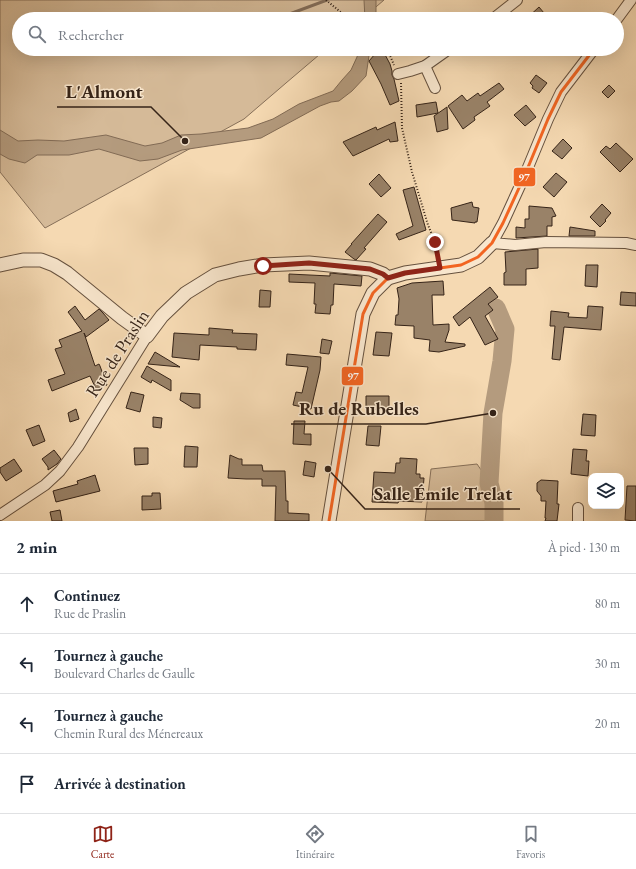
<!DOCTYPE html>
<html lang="fr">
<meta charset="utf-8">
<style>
body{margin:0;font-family:"EB Garamond",serif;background:#f6f6f7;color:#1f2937}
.controls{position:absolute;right:12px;bottom:12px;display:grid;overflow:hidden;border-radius:8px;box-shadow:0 4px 16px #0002}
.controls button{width:36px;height:36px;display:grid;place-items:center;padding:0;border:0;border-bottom:1px solid #e0e1e3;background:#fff;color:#1f2937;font:20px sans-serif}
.stop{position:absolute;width:12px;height:12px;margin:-9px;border:3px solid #8f2418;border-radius:50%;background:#fff}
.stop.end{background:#8f2418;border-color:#fff;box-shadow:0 1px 4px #0008}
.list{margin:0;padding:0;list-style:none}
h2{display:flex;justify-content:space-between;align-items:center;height:52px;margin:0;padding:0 16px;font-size:17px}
h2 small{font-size:13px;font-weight:400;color:#747a83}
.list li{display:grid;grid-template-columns:26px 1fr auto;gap:12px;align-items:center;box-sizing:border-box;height:60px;padding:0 16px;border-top:1px solid #e0e1e3}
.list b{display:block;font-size:15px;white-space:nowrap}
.list p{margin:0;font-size:13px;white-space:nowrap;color:#747a83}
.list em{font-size:13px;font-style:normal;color:#747a83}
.icon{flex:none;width:22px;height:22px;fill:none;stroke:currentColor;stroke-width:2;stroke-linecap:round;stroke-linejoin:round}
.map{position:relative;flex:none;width:636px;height:521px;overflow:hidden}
.search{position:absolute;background:#fff;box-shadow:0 4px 16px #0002;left:12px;right:12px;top:12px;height:44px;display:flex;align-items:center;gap:10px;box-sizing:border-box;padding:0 14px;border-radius:22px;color:#747a83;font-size:15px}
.sheet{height:292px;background:#fff}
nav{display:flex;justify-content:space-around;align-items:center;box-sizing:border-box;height:56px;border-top:1px solid #e0e1e3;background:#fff;font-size:11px;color:#747a83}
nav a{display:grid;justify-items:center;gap:2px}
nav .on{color:#8f2418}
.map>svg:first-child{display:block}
</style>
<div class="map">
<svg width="636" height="521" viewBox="0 0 636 521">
<rect width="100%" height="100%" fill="#f5d9b2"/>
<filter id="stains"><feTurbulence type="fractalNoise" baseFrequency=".005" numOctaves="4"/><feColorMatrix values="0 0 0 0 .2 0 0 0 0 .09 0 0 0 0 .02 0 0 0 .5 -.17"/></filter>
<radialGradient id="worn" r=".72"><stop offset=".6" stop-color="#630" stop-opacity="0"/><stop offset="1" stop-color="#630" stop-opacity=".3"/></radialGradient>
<g fill="#d5ba98" stroke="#866f58">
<path d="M0 0H384L362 19H19V49H326L286 83 244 119 45 228 0 172Z"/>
<path d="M477 464 497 493 499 521H425L431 469Z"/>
</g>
<g fill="#b49b7e" stroke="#826b55">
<path d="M364 0H376V19H365Z"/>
<path d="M359 49H370L366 76 352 91 339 101 331 102 320 106 261 138 182 150 158 159 140 161 99 149 69 155H37L25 163 9 159 0 154V130L18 141 38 140 64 141 106 135 145 146 162 143 181 135 201 134 248 128 273 119 299 104 333 91 342 80 351 70 357 57Z"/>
</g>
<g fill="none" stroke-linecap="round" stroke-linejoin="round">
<path stroke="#826b55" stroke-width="3" d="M276 19 327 0"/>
<path stroke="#b49b7e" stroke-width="19" d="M494 521V503L489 483 493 413 502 361 505 329 496 308"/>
</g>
<g fill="#998268" stroke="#362418">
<path d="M539 7 549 19H526Z"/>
<path d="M372 49H382L390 64 392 71V75L394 79 399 101 390 105 381 84 369 61 375 54Z"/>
<path d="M536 75 547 83 539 93 532 88 533 86 530 83Z"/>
<path d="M499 83 504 89 487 102 490 106 474 117 475 120 463 129 448 106 462 95 467 101 478 93 480 96Z"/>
<path d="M609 85 615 91 608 98 602 92Z"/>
<path d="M436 102 438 113 417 117 416 105Z"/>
<path d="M526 105 536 117 525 126 514 115Z"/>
<path d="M447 107 448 129 437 132 434 116Z"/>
<path d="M395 122 398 141 390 142 389 139 353 156 343 142 376 127 377 130Z"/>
<path d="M563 139 572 148 562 159 552 151Z"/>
<path d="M616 143 633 159 620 172 600 152 606 146 610 149Z"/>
<path d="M556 173 567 182 554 197 543 187Z"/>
<path d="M379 174 391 188 381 197 369 184Z"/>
<path d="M414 187 426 230 399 240 396 234 413 226 403 190Z"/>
<path d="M472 202 473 207 479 208 477 222H475V223L452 220 451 208Z"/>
<path d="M602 204 611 213 605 220 606 221 600 227 590 217Z"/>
<path d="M529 206 552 208 556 216 552 217V226H547V236L516 238V227L525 228V219H529Z"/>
<path d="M378 214 387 222 364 248 366 249 356 260 354 259 345 252 352 244H351Z"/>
<path d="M570 227 595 231V236H569Z"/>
<path d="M538 249V268L526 269V285H504V273L506 272 505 252Z"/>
<path d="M586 265H598L597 287 585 286Z"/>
<path d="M330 273 362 276 361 286 334 284 333 305H331L330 314 315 313 316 304H314L315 283 289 282V274L330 276Z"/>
<path d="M443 281 444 295H432L433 325 449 324V330L445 342 465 344V346L439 352 429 351 430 340 414 338V326L395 325 396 315H398L399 299 397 288 412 283Z"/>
<path d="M490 287 498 297 488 304 493 310 485 316 498 339 485 345 470 317 459 326 453 317Z"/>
<path d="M260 290 271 291 270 307H259Z"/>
<path d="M621 292 636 293V306L620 305Z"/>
<path d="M75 306 85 320 99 309 103 313 109 320 86 337 84 333 95 366 99 364 100 366 107 385 96 389 90 376 52 391 48 380 65 374 55 349 62 347 59 340 82 331 68 312Z"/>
<path d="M588 306 603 307 601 330 564 327 560 360 552 359 555 326H550L551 311 569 313 568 317 587 318Z"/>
<path d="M209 328 233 330 232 333 257 334 256 350 237 349V347L200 345 199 360 172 357 174 333 209 335Z"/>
<path d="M376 332 392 333 389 356 373 355Z"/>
<path d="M322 339 332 341 329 354 320 353Z"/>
<path d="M155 352 180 367 148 364Z"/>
<path d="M287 354 321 357 320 370 311 409 293 405 296 392 302 393 308 367 286 365Z"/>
<path d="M147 366 171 380V391L152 380 151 383 141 377Z"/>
<path d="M131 392 144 395 140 412 126 408Z"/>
<path d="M181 393 200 394V408H193L180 400Z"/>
<path d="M366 396H389V409L366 410Z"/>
<path d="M76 409 79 419 70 422 68 413Z"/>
<path d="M583 414 596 415 595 436 581 435Z"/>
<path d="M153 417 162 418 161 428 153 427Z"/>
<path d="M294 421H305L304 434H311V445L293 444Z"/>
<path d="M39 425 45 441 33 446 26 430Z"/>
<path d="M368 426H381L379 446 366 445Z"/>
<path d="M185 446 198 447 197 467H184Z"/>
<path d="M134 448H148V464L135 465Z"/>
<path d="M573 449 587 450 586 461H589L588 476 571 474Z"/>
<path d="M54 450 61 459 57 464 48 470V467L42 459Z"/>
<path d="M230 455 239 459H242V465H262L263 471H285L286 501H288V513L309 514V521H275L276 486H262V479H246L228 478Z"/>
<path d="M400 458 417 459 416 474H420V478H424L422 502 399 501 398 503 372 502 374 472 395 473 396 463H400Z"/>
<path d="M14 459 22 471 6 481 0 472V468Z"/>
<path d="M305 461 316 463 314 477 303 475Z"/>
<path d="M95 475 100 491 56 502 53 491 78 484 77 481Z"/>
<path d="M541 480 558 481 557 504H559L557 521H545L546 518H545L546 501H541V496L537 491V483Z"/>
<path d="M627 486H636V521L625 520Z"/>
<path d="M152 493H160L161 509 142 510V496H152Z"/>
<path d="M60 510 62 521H52L50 512Z"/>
</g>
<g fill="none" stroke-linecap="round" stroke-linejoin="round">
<g stroke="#66513e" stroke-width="12">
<g id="minor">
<path d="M493 19 517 0"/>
<path d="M617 19 631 0"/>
<path d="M594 49 561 92 548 119 524 177 503 223 492 243 515 245 546 242 626 243 636 245"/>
<path d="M425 66 435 88"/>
<path d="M398 74 410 71 425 66 449 49"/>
<path d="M0 515 45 485 60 471 78 447 147 336"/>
<path d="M578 521V508"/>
</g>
</g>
<g stroke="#66513e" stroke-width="15">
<g id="tertiary">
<path d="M0 265 23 260H41L54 265 67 273 122 318 147 336 162 316 186 293 215 275 239 269 263 265 309 263 370 269 383 274 388 278"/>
<path d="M329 521 363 314 373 293 388 278 405 273 461 265 478 257 492 243"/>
</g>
</g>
<g stroke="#362418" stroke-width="2" stroke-dasharray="1 2" stroke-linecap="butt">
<path d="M326 0 349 19"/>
<path d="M385 49 389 53 394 65"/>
<path d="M401 83 402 128 412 172 428 225 435 242 438 257"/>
</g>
<use href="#minor" stroke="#f8e6cd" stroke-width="10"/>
<use href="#tertiary" stroke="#f8e6cd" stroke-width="13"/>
<g stroke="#f8e6cd" stroke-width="6">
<path id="bus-1" d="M329 521 363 314 373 293 388 278 405 273 461 265 478 257 492 243 503 223 524 177 548 119 561 92 594 49"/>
</g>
<use href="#bus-1" stroke="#f26522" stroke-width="3"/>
</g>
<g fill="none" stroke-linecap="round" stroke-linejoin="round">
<path stroke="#8f2418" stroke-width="5" d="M263 266 309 263 370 269 383 274 388 278 405 273 440 268 435 242"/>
</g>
<g text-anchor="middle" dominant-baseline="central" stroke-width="3" stroke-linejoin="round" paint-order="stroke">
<g font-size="18" fill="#362418" stroke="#f8e6cd">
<text transform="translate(117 353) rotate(-57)">Rue de Praslin</text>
</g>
</g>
<path fill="none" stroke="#362418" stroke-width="1.5" d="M185 141L151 107H57M493 413L426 424H291M328 469L365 509H520"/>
<g fill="#362418" stroke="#f8e6cd" stroke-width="1.5">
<circle cx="185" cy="141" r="4"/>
<circle cx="493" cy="413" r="4"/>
<circle cx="328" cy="469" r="4"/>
</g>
<g font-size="19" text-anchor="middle" font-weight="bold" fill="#362418" stroke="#f8e6cd" stroke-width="3" stroke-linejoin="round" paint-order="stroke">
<text x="104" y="98">L'Almont</text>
<text x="359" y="415">Ru de Rubelles</text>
<text x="443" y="500">Salle Émile Trelat</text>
</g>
<g stroke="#f8e6cd" stroke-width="1.5">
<rect x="513" y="167" width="23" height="20" rx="4" fill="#f26522"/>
<rect x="341" y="366" width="23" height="20" rx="4" fill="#f26522"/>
</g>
<g font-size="11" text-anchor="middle" font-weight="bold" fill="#fff">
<text x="524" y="181">97</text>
<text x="353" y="380">97</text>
</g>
<rect width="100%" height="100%" filter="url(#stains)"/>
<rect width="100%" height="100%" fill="url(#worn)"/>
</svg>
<div class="controls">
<button><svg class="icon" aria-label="layers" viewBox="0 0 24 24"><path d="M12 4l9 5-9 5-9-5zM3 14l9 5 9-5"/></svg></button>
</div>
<div class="stop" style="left:263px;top:266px"></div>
<div class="stop end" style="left:435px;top:242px"></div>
<div class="search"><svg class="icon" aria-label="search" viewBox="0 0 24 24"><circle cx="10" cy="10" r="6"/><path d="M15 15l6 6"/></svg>Rechercher</div>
</div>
<section class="sheet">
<h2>2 min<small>À pied · 130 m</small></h2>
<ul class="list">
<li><svg class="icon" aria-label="ahead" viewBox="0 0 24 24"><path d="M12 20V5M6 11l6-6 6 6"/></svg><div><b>Continuez</b><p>Rue de Praslin</p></div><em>80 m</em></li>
<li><svg class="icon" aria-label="left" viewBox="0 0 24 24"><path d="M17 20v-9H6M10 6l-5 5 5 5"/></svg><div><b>Tournez à gauche</b><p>Boulevard Charles de Gaulle</p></div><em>30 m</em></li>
<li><svg class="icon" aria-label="left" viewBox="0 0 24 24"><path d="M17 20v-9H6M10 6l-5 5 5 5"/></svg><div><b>Tournez à gauche</b><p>Chemin Rural des Ménereaux</p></div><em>20 m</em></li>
<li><svg class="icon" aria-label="arrive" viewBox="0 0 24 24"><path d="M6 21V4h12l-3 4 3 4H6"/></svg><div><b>Arrivée à destination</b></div></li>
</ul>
</section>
<nav>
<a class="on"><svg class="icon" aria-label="map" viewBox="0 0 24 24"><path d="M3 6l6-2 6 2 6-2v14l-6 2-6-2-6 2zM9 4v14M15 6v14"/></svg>Carte</a>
<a><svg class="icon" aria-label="directions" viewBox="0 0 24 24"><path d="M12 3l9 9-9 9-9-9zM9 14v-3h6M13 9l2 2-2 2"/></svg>Itinéraire</a>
<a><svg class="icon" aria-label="saved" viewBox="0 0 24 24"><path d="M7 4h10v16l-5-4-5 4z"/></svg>Favoris</a>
</nav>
